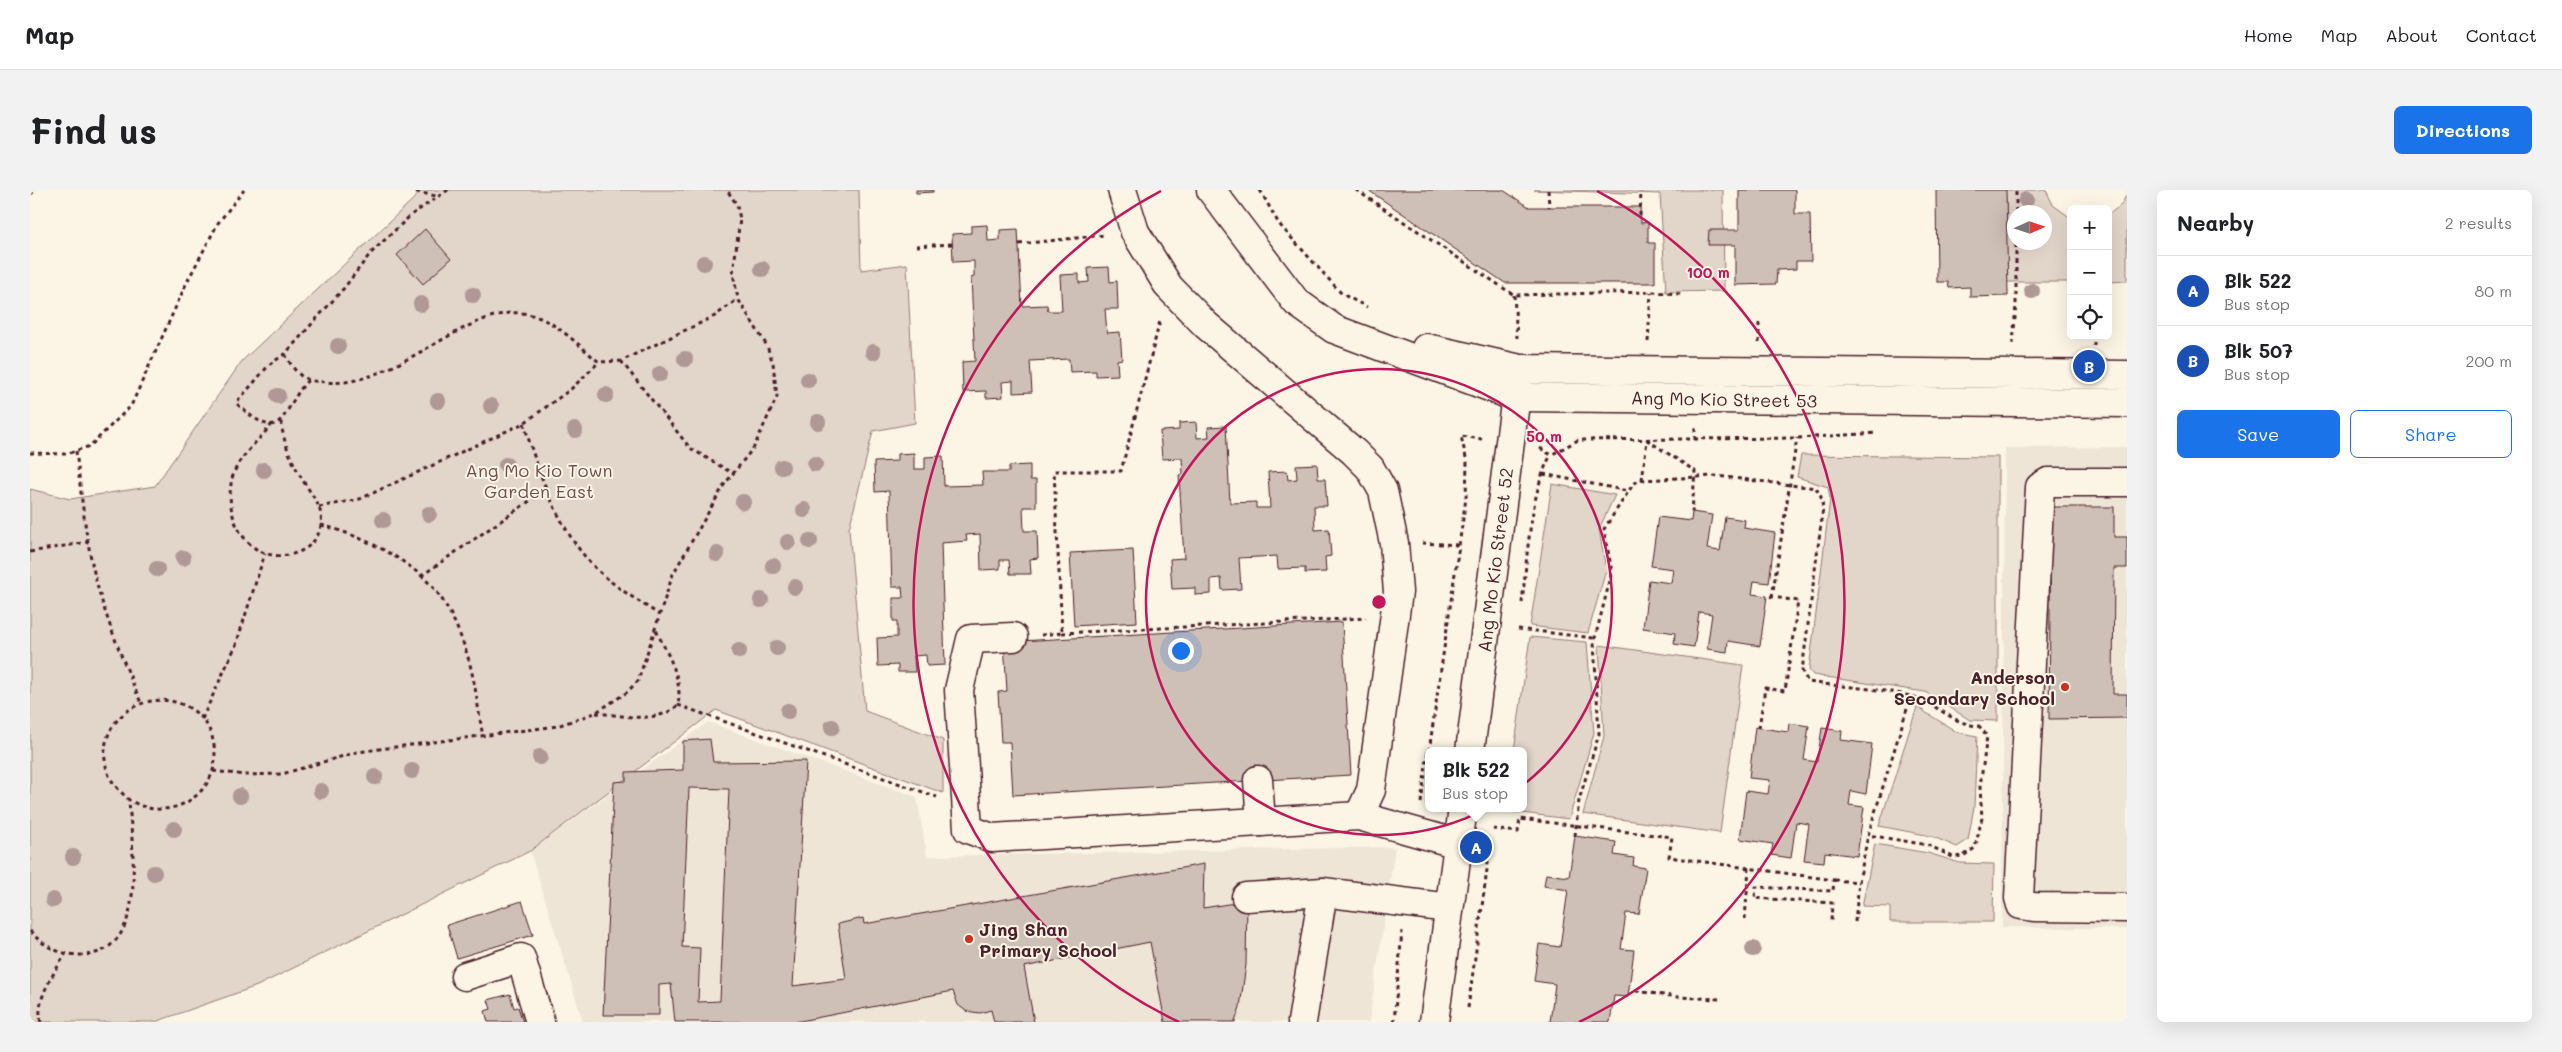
<!DOCTYPE html>
<meta charset="utf-8">
<style>
body{margin:0;font-family:Mali,sans-serif;background:#f2f2f2;color:#202124}
.controls{position:absolute;right:15px;top:15px;display:grid;overflow:hidden;border-radius:8px;box-shadow:0 5px 20px #0002}
.controls button{width:45px;height:45px;display:grid;place-items:center;padding:0;border:0;border-bottom:1px solid #e0e0e0;background:#fff;color:#202124;font:25px sans-serif}
.compass{position:absolute;left:1977px;top:15px;width:45px;height:45px;border-radius:50%;background:#fff;box-shadow:0 5px 20px #0002;rotate:87deg}
.you{position:absolute;left:1150px;top:460px;width:18px;height:18px;margin:-12px;border:4px solid #fff;border-radius:50%;background:#1a73e8;box-shadow:0 0 0 8px #1a73e833}
.badge{display:grid;place-items:center;width:32px;height:32px;border-radius:50%;background:#1a73e8;color:#fff;font-size:16px;font-weight:700}
.pin{position:absolute;translate:-50% -50%;border:2px solid #fff;box-shadow:0 1px 5px #0006}
.popup{position:absolute;left:1395px;top:557px;width:102px;height:65px;box-sizing:border-box;display:grid;place-content:center;border-radius:8px;background:#fff;filter:drop-shadow(0 1px 4px #0005);font-size:16px;white-space:nowrap;color:#757577}
.popup b{font-size:19px;color:#202124}
.popup::after{content:'';position:absolute;left:50%;top:100%;margin-left:-10px;border:10px solid transparent;border-top-color:#fff}
.list{margin:0;padding:0;list-style:none}
h2{display:flex;justify-content:space-between;align-items:center;height:65px;margin:0;padding:0 20px;font-size:21px}
h2 small{font-size:16px;font-weight:400;color:#757577}
.list li{display:grid;grid-template-columns:32px 1fr auto;gap:15px;align-items:center;box-sizing:border-box;height:70px;padding:0 20px;border-top:1px solid #e0e0e0}
.list b{display:block;font-size:19px;white-space:nowrap}
.list p{margin:0;font-size:16px;white-space:nowrap;color:#757577}
.list em{font-size:16px;font-style:normal;color:#757577}
.actions{display:flex;gap:10px;padding:15px 20px}
.actions a{flex:1;padding:11px 0;border:1px solid #1a73e8;border-radius:8px;text-align:center;font-size:18px;color:#1a73e8}
.actions .main{background:#1a73e8;color:#fff}
.icon{flex:none;width:28px;height:28px;fill:none;stroke:currentColor;stroke-width:2;stroke-linecap:round;stroke-linejoin:round}
.map{position:relative;flex:none;width:2097px;height:832px;overflow:hidden;border-radius:8px}
header{display:flex;align-items:center;gap:30px;box-sizing:border-box;height:70px;padding:0 25px;background:#fff;border-bottom:1px solid #e0e0e0}
header strong{font-size:24px}
nav{display:flex;gap:28px;margin-inline-start:auto;font-size:18px}
.intro{display:flex;align-items:center;justify-content:space-between;box-sizing:border-box;height:120px;padding:0 30px}
h1{margin:0;font-size:35px}
.button{padding:12px 22px;border-radius:8px;background:#1a73e8;color:#fff;font-size:18px;font-weight:700}
main{display:flex;gap:30px;padding:0 30px}
aside{flex:1;background:#fff;border-radius:8px;box-shadow:0 5px 20px #0002}
.map>svg:first-child{display:block}
</style>
<header>
<strong>Map</strong>
<nav><a>Home</a><a>Map</a><a>About</a><a>Contact</a></nav>
</header>
<div class="intro"><h1>Find us</h1><a class="button">Directions</a></div>
<main>
<div class="map">
<svg width="2097" height="832" viewBox="0 0 2097 832">
<rect width="100%" height="100%" fill="#fcf5e5"/>
<filter id="ink" filterUnits="userSpaceOnUse"><feTurbulence type="fractalNoise" baseFrequency=".02" numOctaves="2"/><feDisplacementMap in="SourceGraphic" scale="10" xChannelSelector="R" yChannelSelector="G"/><feConvolveMatrix kernelMatrix="1 2 1 2 8 2 1 2 1" color-interpolation-filters="sRGB"/></filter>
<g filter="url(#ink)">
<g fill="#eee5d7">
<path d="M2097 257V739L1972 737 1975 258Z"/>
<path d="M678 532 887 607 897 666 1365 657 1339 832H553L500 661Z"/>
</g>
<g fill="#e2d5ca" stroke="#967a7a" fill-rule="evenodd">
<path d="M393 0H829L831 80 877 74 885 233 843 241 819 339 835 521 913 550V603L686 520 500 661 227 796 125 832H0V299L40 309 125 296 212 171Z"/>
<path d="M1504 0H1693L1694 101 1636 102 1630 4Z"/>
<path d="M1974 0H2016L2023 15 2041 28V92H1975ZM1984 22H2014V52H1984Z"/>
<path d="M2097 4V91L2078 92V25L2091 15Z"/>
<path d="M1771 265 1968 267V531L1940 530 1895 502 1783 485 1779 480 1800 309 1798 297 1767 287Z"/>
<path d="M1522 294 1585 305 1569 339 1576 380 1558 443 1500 436Z"/>
<path d="M1500 447 1557 452 1564 543 1539 629 1484 622 1483 618H1494V561H1484Z"/>
<path d="M1569 455 1713 475 1690 643 1553 624 1574 546Z"/>
<path d="M1887 517 1927 542 1947 546 1944 617 1938 650 1927 657 1901 646 1849 636Z"/>
<path d="M1845 654 1898 663 1930 673 1964 674 1963 732H1860V717L1832 716Z"/>
</g>
<g fill="#cfc0b7" stroke="#4a1f2b" fill-rule="evenodd">
<path d="M886 0H903V2L886 3Z"/>
<path d="M1338 0H1473L1499 17H1610L1611 33 1618 32V53H1625V93H1475Z"/>
<path d="M1709 0H1765V24H1780L1781 71H1766V79L1747 80 1746 94 1705 95V55H1678L1679 40H1709Z"/>
<path d="M1906 0H1976L1978 106 1940 107V97L1919 98 1918 92H1907Z"/>
<path d="M957 35 958 51 970 50V40L988 39 992 116 1017 115 1018 121H1032L1030 85 1049 84V93L1059 92 1058 78 1079 77 1080 92 1087 91 1088 119H1075L1077 143 1090 142 1092 169 1087 170 1088 185 1066 186V181L1040 182 1039 169 1000 171 1002 202 983 203V191L972 192 973 207 956 208V201L933 202 932 172 945 171 941 88 944 87V71L923 72 922 44 941 43V36Z"/>
<path d="M395 39 421 69 393 94 367 65Z"/>
<path d="M1166 232 1167 248 1179 247 1178 237 1196 236 1200 313 1226 312V318H1240L1238 282 1257 281 1258 290 1267 289 1266 275 1287 274 1288 289H1295L1297 316H1284L1285 340 1299 339 1301 366 1295 367 1296 382 1275 383V378L1248 379 1247 366 1209 368 1211 399 1192 400 1191 388 1181 389V404L1165 405V398L1142 399 1140 369 1154 368 1149 285 1153 284 1152 268 1132 269 1130 241 1149 240V233Z"/>
<path d="M884 263V279H895V267L913 266 914 296 953 295 952 282H979V276L1000 275V290H1006V317H993L994 341H1007L1008 368 1000 369 1001 384H980L979 370H970V379L951 380 950 344 936 345 937 351 911 353 915 475 897 476 896 465 884 466 885 482H868V475L848 476 847 448 867 447V431H863V408H873L872 397H862L859 301 845 302 844 272 867 271V264Z"/>
<path d="M2021 317H2084V347H2097V378H2084L2083 504H2097V528L2019 529Z"/>
<path d="M1662 322 1682 325 1677 359 1690 361 1695 327 1715 330 1714 338 1745 343 1739 393 1724 391 1722 404 1737 406 1730 456 1698 451 1697 462 1677 459 1682 424 1669 422 1664 457 1644 454 1645 443 1613 438 1619 390 1641 393 1643 379 1621 376 1628 327 1661 331Z"/>
<path d="M1103 360 1107 432 1044 436 1040 363Z"/>
<path d="M1312 432 1321 585 983 605 980 552H971L968 502 977 501 974 452Z"/>
<path d="M1759 533 1779 536 1774 570 1787 572 1792 538 1812 541 1811 550 1842 554 1836 604 1821 601 1819 615 1834 617 1827 666 1795 662 1794 672 1774 670 1779 634 1766 632 1761 668 1741 665 1743 654 1710 649 1716 601 1738 604 1740 590 1719 588 1725 537 1758 542Z"/>
<path d="M680 549 683 572 776 571 763 796 816 789 808 734 833 728 834 734 1174 674 1173 718 1217 711 1216 775 1210 817 1205 832H1135L1120 752 994 777 1004 832H964L961 820 950 823 936 821 928 815 923 801 765 832H645L641 794 629 795V825H573L584 592 596 591V582L653 580V551ZM659 598 699 599 690 811 668 812 670 758 652 757Z"/>
<path d="M1545 646 1586 652 1584 665 1604 668 1603 676 1616 678 1609 724 1596 723 1591 759 1604 760 1598 807 1584 806 1580 832H1520L1525 794 1504 791 1509 754 1530 757 1538 700 1514 696 1516 684 1539 687Z"/>
<path d="M492 711 503 745 427 768 417 735Z"/>
<path d="M480 804 484 818 488 817 493 832H458L455 821 461 819 458 810Z"/>
</g>
<g fill="none" stroke-linecap="round" stroke-linejoin="round">
<g stroke="#4a1f2b" stroke-width="31">
<g id="minor">
<path d="M1092 0 1105 42 1139 97 1176 135 1324 262 1340 278 1353 301 1364 353 1368 402 1341 600 1329 626"/>
<path d="M1181 0 1266 112 1304 139 1486 207 2097 213"/>
<path d="M1396 158 1490 179 2097 185"/>
<path d="M2097 292H2018L2010 297 1989 708 1991 715 2004 717 2097 718"/>
<path d="M983 447 941 449 929 500 938 639 962 648 1329 626 1428 654"/>
<path d="M1440 561 1488 190"/>
<path d="M1228 590 1231 632"/>
<path d="M1216 707 1293 702 1419 718"/>
<path d="M435 786 491 768 510 832"/>
<path d="M1272 832 1293 702"/>
<path d="M1404 832 1433 618"/>
</g>
</g>
<g stroke="#4a1f2b" stroke-width="3" stroke-dasharray="4 4" stroke-linecap="butt">
<path d="M378 0 406 6"/>
<path d="M1230 0 1249 34 1312 104 1337 117"/>
<path d="M1326 0 1484 105 1621 102 1651 104"/>
<path d="M1518 0 1519 17"/>
<path d="M0 4 7 0"/>
<path d="M1986 22V0"/>
<path d="M1610 26 1611 0"/>
<path d="M989 54 1075 45"/>
<path d="M886 56 922 54"/>
<path d="M1484 105 1487 148"/>
<path d="M1618 152 1621 102"/>
<path d="M1729 153V129"/>
<path d="M1983 154 1986 114V52"/>
<path d="M2064 156V146"/>
<path d="M255 164C260 173 266 185 277 189 282 192 290 191 296 192 364 200 440 111 498 124 525 130 548 155 569 172L591 171 685 126 708 109"/>
<path d="M591 171 660 258 702 283"/>
<path d="M278 190C249 222 256 259 206 213L240 174 255 164 314 98 340 64 381 25 418 0"/>
<path d="M494 233C506 277 527 335 558 370 578 393 605 409 630 425"/>
<path d="M242 234C230 249 209 267 203 285 196 309 202 338 221 355 243 375 286 366 291 335 294 316 279 302 271 287 261 270 253 251 251 231"/>
<path d="M1665 238V250"/>
<path d="M1510 258 1521 265 1548 250 1767 248 1847 243"/>
<path d="M46 261C52 309 56 358 70 405 81 442 96 477 111 513"/>
<path d="M0 263 36 264 60 256 101 216 157 92 188 33 214 0"/>
<path d="M1513 284 1598 301"/>
<path d="M1612 290 1617 250 1665 281 1662 322"/>
<path d="M289 317 330 309 494 233 541 199 569 172"/>
<path d="M291 335C329 345 373 366 400 394 417 412 428 438 436 461 445 488 448 519 453 547"/>
<path d="M1392 353 1429 355"/>
<path d="M0 362 58 352"/>
<path d="M391 386 517 299"/>
<path d="M1742 407 1767 248"/>
<path d="M1492 413C1497 371 1500 301 1521 265"/>
<path d="M1488 439 1564 448"/>
<path d="M1032 443 1336 428"/>
<path d="M1011 445 1032 443 1024 281H1091L1130 131"/>
<path d="M648 515 907 607"/>
<path d="M566 523C593 525 627 535 648 515 653 487 637 464 626 440"/>
<path d="M172 529 206 455 235 363"/>
<path d="M1729 538 1735 498 1755 501 1768 411 1737 406"/>
<path d="M1399 561 1436 308 1437 272 1431 246 1452 249"/>
<path d="M183 581 215 585 252 584 327 562 527 536 565 523 596 503 608 491 643 384 694 295 724 257 747 207 743 173 737 156 708 109 703 83 710 29 707 15 697 0"/>
<path d="M1391 613 1398 561"/>
<path d="M1463 639 1488 642 1490 629 1642 647 1639 667 1804 690 1803 701 1726 697 1725 708 1802 713 1801 732"/>
<path d="M1545 646 1549 610 1569 544 1564 452 1582 382 1574 339 1604 293 1612 290 1686 286 1786 298 1791 307 1793 318 1772 481 1778 492C1811 497 1848 498 1880 506 1906 512 1923 535 1949 536L1957 546 1950 597 1952 628 1945 658 1933 666 1923 667 1898 655 1838 645"/>
<path d="M1804 690 1829 692"/>
<path d="M1715 729 1719 678"/>
<path d="M1825 732 1829 692 1838 645 1881 506"/>
<path d="M0 741C14 757 32 766 54 765 121 761 101 654 99 610 91 602 82 594 78 583 59 528 126 487 169 525 180 535 185 552 185 567 185 595 159 619 131 619 119 620 109 615 99 610"/>
<path d="M1606 801 1648 807 1689 809"/>
<path d="M1438 818 1461 651"/>
<path d="M11 832C5 808 24 784 36 763"/>
<path d="M1364 832 1372 741"/>
</g>
<use href="#minor" stroke="#fcf5e5" stroke-width="28"/>
</g>
<g fill="#af9895">
<circle cx="1996" cy="10" r="8"/>
<circle cx="674" cy="73" r="8"/>
<circle cx="732" cy="79" r="8"/>
<circle cx="2002" cy="101" r="8"/>
<circle cx="443" cy="105" r="8"/>
<circle cx="391" cy="114" r="8"/>
<circle cx="308" cy="156" r="8"/>
<circle cx="843" cy="162" r="8"/>
<circle cx="655" cy="169" r="8"/>
<circle cx="630" cy="184" r="8"/>
<circle cx="778" cy="190" r="8"/>
<circle cx="576" cy="205" r="8"/>
<circle cx="248" cy="206" r="8"/>
<circle cx="408" cy="211" r="8"/>
<circle cx="461" cy="216" r="8"/>
<circle cx="788" cy="232" r="8"/>
<circle cx="545" cy="240" r="8"/>
<circle cx="785" cy="274" r="8"/>
<circle cx="476" cy="275" r="8"/>
<circle cx="752" cy="277" r="8"/>
<circle cx="234" cy="280" r="8"/>
<circle cx="713" cy="312" r="8"/>
<circle cx="774" cy="320" r="8"/>
<circle cx="399" cy="324" r="8"/>
<circle cx="353" cy="330" r="8"/>
<circle cx="780" cy="351" r="8"/>
<circle cx="758" cy="352" r="8"/>
<circle cx="687" cy="364" r="8"/>
<circle cx="153" cy="368" r="8"/>
<circle cx="743" cy="376" r="8"/>
<circle cx="127" cy="379" r="8"/>
<circle cx="765" cy="397" r="8"/>
<circle cx="731" cy="410" r="8"/>
<circle cx="747" cy="458" r="8"/>
<circle cx="709" cy="461" r="8"/>
<circle cx="758" cy="521" r="8"/>
<circle cx="802" cy="537" r="8"/>
<circle cx="510" cy="567" r="8"/>
<circle cx="382" cy="581" r="8"/>
<circle cx="345" cy="587" r="8"/>
<circle cx="291" cy="601" r="8"/>
<circle cx="210" cy="606" r="8"/>
<circle cx="144" cy="639" r="8"/>
<circle cx="43" cy="667" r="8"/>
<circle cx="124" cy="683" r="8"/>
<circle cx="23" cy="710" r="8"/>
<circle cx="1723" cy="759" r="8"/>
</g>
</g>
<g fill="none" stroke="#c2185b" stroke-width="2.5">
<circle cx="1349" cy="412" r="233"/>
<path d="M1149 832A465 465 0 0 1 1131 1M1567 1A465 465 0 0 1 1549 832"/>
</g>
<g fill="#c8321e" stroke="#fcf5e5" stroke-width="2">
<circle cx="2035" cy="497" r="5"/>
<circle cx="939" cy="749" r="5"/>
</g>
<g text-anchor="middle" dominant-baseline="central" stroke-width="4" stroke-linejoin="round" paint-order="stroke">
<g font-size="18" fill="#4a1f2b" stroke="#fcf5e5">
<text transform="translate(1694 209) rotate(1)">Ang Mo Kio Street 53</text>
<text transform="translate(1465 370) rotate(-83)">Ang Mo Kio Street 52</text>
</g>
<g font-size="18" fill="#704c53" stroke="#fcf5e5">
<text x="509" y="280">Ang Mo Kio Town<tspan x="509" dy="21">Garden East</tspan></text>
</g>
<g font-size="18" font-weight="bold" fill="#4a1f2b" stroke="#fcf5e5" text-anchor="end">
<text x="2025" y="487">Anderson<tspan x="2025" dy="21">Secondary School</tspan></text>
<text x="949" y="739" text-anchor="start">Jing Shan<tspan x="949" dy="21">Primary School</tspan></text>
</g>
</g>
<circle cx="1349" cy="412" r="8" fill="#c2185b" stroke="#fcf5e5" stroke-width="2.5"/>
<g font-size="15" text-anchor="middle" font-weight="bold" fill="#c2185b" stroke="#fcf5e5" stroke-width="4" stroke-linejoin="round" paint-order="stroke">
<text x="1678" y="88">100 m</text>
<text x="1514" y="252">50 m</text>
</g>
</svg>
<div class="controls">
<button>+</button>
<button>−</button>
<button><svg class="icon" aria-label="locate" viewBox="0 0 24 24"><circle cx="12" cy="12" r="6"/><path d="M12 2v4M12 18v4M2 12h4M18 12h4"/></svg></button>
</div>
<svg class="compass" viewBox="-18 -18 36 36"><path d="M0-13l5 13h-10z" fill="#e53935"/><path d="M0 13l5-13h-10z" fill="#757577"/></svg>
<div class="you"></div>
<div class="pin badge" style="left:1446px;top:657px;background:#1a4fb4">A</div>
<div class="popup"><b>Blk 522</b>Bus stop</div>
<div class="pin badge" style="left:2059px;top:176px;background:#1a4fb4">B</div>
</div>
<aside>
<h2>Nearby<small>2 results</small></h2>
<ul class="list">
<li><span class="badge" style="background:#1a4fb4">A</span><div><b>Blk 522</b><p>Bus stop</p></div><em>80 m</em></li>
<li><span class="badge" style="background:#1a4fb4">B</span><div><b>Blk 507</b><p>Bus stop</p></div><em>200 m</em></li>
</ul>
<div class="actions"><a class="main">Save</a><a>Share</a></div>
</aside>
</main>
